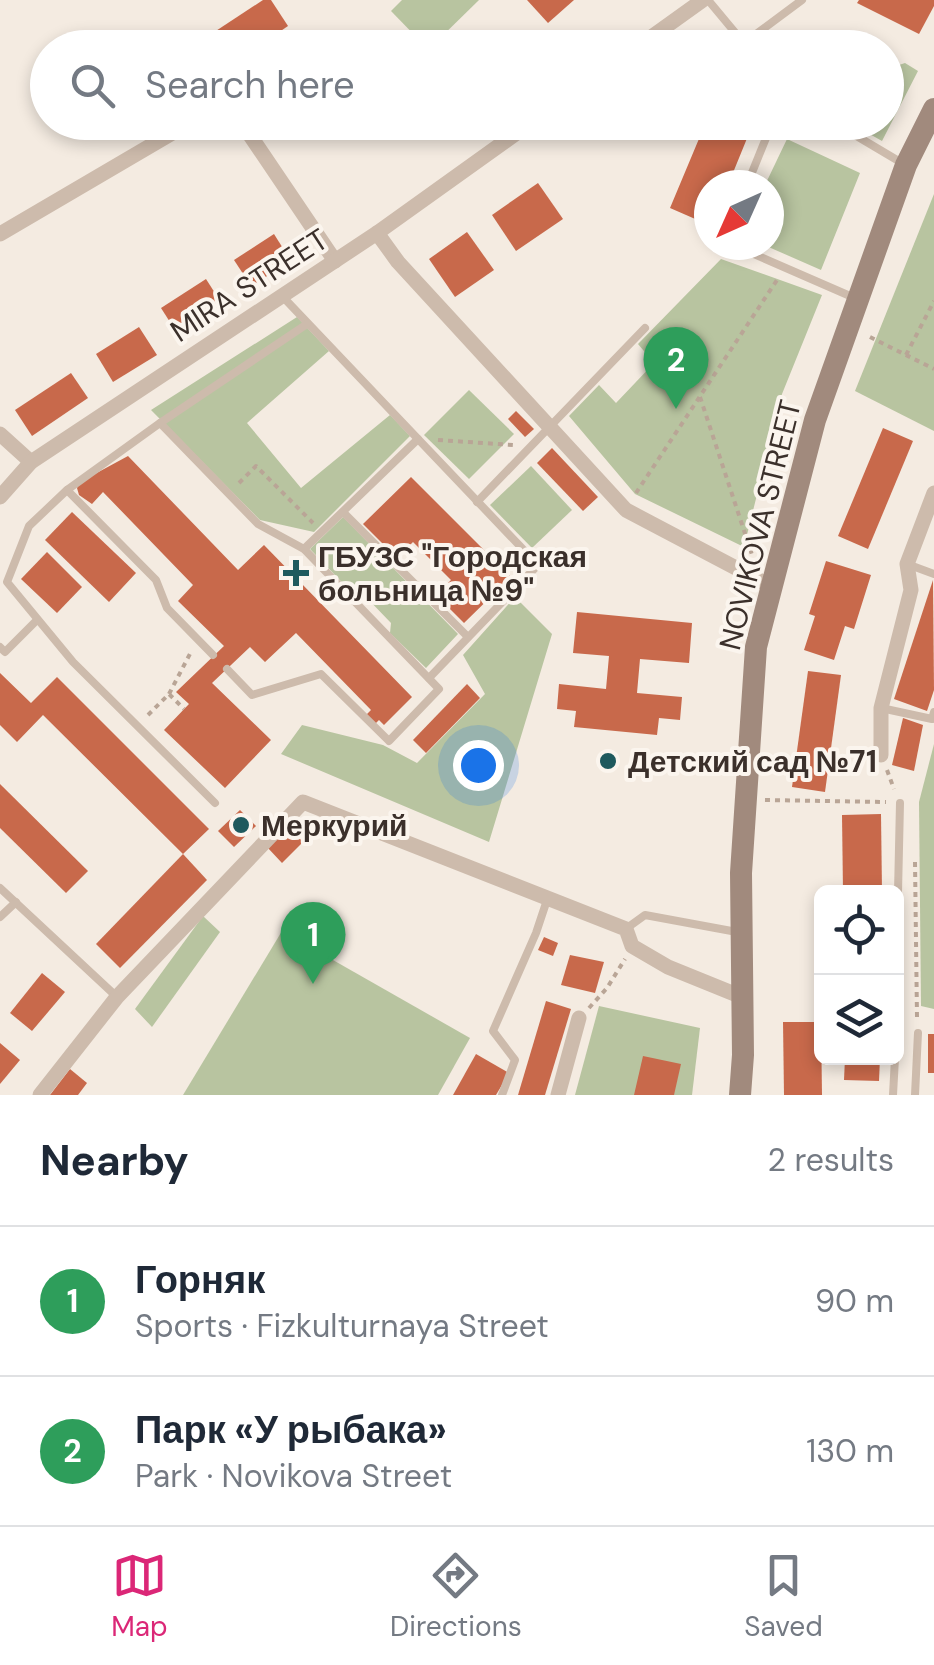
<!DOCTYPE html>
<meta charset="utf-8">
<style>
body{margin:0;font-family:"DM Sans",sans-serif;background:#f2f2f3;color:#1f2937}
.controls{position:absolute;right:30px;bottom:30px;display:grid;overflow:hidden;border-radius:15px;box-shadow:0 5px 15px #0003}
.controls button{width:90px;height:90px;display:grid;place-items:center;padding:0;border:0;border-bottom:2px solid #e0e1e3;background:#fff;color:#1f2937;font:50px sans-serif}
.compass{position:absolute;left:694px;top:170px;width:90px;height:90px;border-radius:50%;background:#fff;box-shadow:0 5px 15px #0003;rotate:225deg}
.you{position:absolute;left:478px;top:765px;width:35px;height:35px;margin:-25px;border:8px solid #fff;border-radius:50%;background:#1a73e8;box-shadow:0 0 0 15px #1a73e833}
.badge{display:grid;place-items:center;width:65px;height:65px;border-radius:50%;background:#db2777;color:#fff;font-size:32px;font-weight:700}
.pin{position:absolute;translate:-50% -82px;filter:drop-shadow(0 2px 5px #0008)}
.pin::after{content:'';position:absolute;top:52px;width:35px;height:30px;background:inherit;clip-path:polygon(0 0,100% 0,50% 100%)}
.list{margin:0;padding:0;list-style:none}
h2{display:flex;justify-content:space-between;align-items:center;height:130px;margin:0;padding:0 40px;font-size:42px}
h2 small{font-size:32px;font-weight:400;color:#747a83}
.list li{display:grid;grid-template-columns:65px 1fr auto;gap:30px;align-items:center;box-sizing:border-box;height:150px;padding:0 40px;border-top:2px solid #e0e1e3}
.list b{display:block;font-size:38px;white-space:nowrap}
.list p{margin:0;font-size:32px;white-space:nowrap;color:#747a83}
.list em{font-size:32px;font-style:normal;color:#747a83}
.icon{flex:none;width:55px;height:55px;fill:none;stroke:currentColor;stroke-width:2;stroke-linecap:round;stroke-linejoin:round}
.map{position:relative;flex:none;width:934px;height:1095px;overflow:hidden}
.search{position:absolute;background:#fff;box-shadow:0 5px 15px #0003;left:30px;right:30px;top:30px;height:110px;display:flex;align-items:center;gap:25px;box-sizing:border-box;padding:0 35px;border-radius:55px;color:#747a83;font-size:38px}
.sheet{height:430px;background:#fff}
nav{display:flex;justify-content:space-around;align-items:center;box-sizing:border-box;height:140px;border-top:2px solid #e0e1e3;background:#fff;font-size:28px;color:#747a83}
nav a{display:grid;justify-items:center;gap:5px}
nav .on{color:#db2777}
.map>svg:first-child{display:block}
</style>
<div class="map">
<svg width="934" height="1095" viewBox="0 0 934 1095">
<rect width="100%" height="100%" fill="#f4ebe1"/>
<g fill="#b8c4a0">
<path d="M402 0H479L430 48 426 47 391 11Z"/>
<path d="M905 63 918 71 882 141 850 123 886 122 887 69Z"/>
<path d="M787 139 860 173 821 270 764 245H769V185H765Z"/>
<path d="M934 194V431L855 391Z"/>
<path d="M721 259 822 295 782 394 744 547 635 494 569 416 599 385 616 403 654 363 638 344Z"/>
<path d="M297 317 329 351 247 423 301 488 390 415 410 436 314 532 260 520 151 410Z"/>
<path d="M469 390 514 434 469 479 424 435Z"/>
<path d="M531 466 572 510 532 548 490 505Z"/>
<path d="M343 517 458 634 426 668 390 633 391 623 365 596H355L310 549Z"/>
<path d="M515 597 552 634 489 842 281 754 302 725 383 745 417 763 485 694 463 655Z"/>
<path d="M934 744V1009L921 1006 919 802Z"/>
<path d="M203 916 220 932 152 1027 135 1009Z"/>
<path d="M282 931 470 1038 438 1095H183Z"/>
<path d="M599 1006 700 1028 692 1095H575Z"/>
</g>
<g fill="#c8694b">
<path d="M263 0H271L288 26 256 48H190Z"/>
<path d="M527 0H574L548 23Z"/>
<path d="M859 0H934V6L919 34 857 3Z"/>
<path d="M706 122H738L736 126 750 131 728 185H709V225L670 208Z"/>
<path d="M538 183 563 219 516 251 492 215Z"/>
<path d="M467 232 494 270 455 297 429 259Z"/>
<path d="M274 234 291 261 251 286 234 260Z"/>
<path d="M206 279 222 304 177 333 161 308Z"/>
<path d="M139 327 157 355 113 382 96 354Z"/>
<path d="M71 373 88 398 32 436 15 410Z"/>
<path d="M516 411 534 429 525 437 508 419Z"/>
<path d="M883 428 913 441 868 549 838 536Z"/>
<path d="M552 448 598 497 583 511 537 463Z"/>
<path d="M128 456 238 570 264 545 412 697 384 725 379 720 375 724 366 715 371 710 296 633 265 662 250 647 212 683 271 740 225 788 164 730 189 704 176 692 224 646 178 601 193 585 103 492 92 504 79 495 77 488 80 482Z"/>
<path d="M411 477 511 577 464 623 436 595 451 580 413 542 397 558 363 524Z"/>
<path d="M72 512 136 573 109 602 45 540Z"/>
<path d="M47 552 82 587 57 613 21 579Z"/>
<path d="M826 561 871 575 854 629 845 626 834 660 804 650 815 616 809 614Z"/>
<path d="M933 580 934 690 927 711 894 699Z"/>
<path d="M577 612 692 623 689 663 640 659 637 693 682 697 680 720 659 718 657 735 574 727 576 711 557 709 559 684 606 689 609 656 573 653Z"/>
<path d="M808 671 841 675 825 792 792 787Z"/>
<path d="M0 673 31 703 57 677 209 829 183 854 43 715 17 742 0 725Z"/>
<path d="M467 684 480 698 426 753 413 740Z"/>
<path d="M903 718 923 725 914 771 892 765Z"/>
<path d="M0 784 88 871 66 893 0 828Z"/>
<path d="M240 810 256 826 234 847 218 831Z"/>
<path d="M881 814 882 892H843L842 815Z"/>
<path d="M288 826 303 842 282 863 267 847Z"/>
<path d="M183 854 207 880 120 968 96 944Z"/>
<path d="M544 937 558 943 553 956 538 950Z"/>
<path d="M570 955 604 962 595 993 561 985Z"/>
<path d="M42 973 65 992 32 1031 10 1013Z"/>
<path d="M546 1001 571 1009 545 1095H518Z"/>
<path d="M783 1022H821L822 1095H784Z"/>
<rect x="928" y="1034" width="6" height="39"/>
<path d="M0 1043 20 1060 0 1084Z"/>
<path d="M476 1054 509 1073 496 1095H453Z"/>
<path d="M643 1056 681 1064 674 1095H634Z"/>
<path d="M845 1058H880L879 1081 844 1080Z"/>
<path d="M70 1069 87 1083 78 1095H50Z"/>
</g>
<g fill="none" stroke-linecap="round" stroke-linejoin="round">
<g stroke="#b9a596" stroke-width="4" stroke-dasharray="5 5" stroke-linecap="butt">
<path d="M870 337 934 369"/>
<path d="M906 355 934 301"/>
<path d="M700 397 753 558"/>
<path d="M438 440 513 445"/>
<path d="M239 483 256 466 313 523"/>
<path d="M636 493 777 280"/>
<path d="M169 694 192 650"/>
<path d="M148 715 169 694 184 709"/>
<path d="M887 770 894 789"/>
<path d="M765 800 886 802"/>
<path d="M915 862 917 1018"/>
<path d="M589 1008 607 988 625 959"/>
</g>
<g stroke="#cdbbac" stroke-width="8">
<path d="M708 0 748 48"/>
<path d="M744 43 802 0"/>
<path d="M833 122 902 163"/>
<path d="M747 185 766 138 777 122"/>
<path d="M733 245 857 299"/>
<path d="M283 297 418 439"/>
<path d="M160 423 258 524 304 549 439 689 389 741 321 674 252 695 227 669"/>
<path d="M67 490 156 580 167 608 213 655"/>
<path d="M477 502 645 328"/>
<path d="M343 512 468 637"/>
<path d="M304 549 418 439 538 565 429 678"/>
<path d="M907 564 934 574"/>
<path d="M0 647 5 652 37 620"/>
<path d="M881 708 932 719 934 712"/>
<path d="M215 803 73 662 7 582 29 526 67 490 160 423 307 324"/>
<path d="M0 888 117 997"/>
<path d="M0 917 16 902"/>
<path d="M627 928 645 915 737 932"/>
<path d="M896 982 900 803"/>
<path d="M502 1095 515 1060 493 1031 536 933 548 897"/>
<path d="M893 1095 895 1058"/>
<path d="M915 1095 918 1033"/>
</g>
<g stroke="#cdbbac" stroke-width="15">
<path d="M636 48 703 0"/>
<path d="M241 122 335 261"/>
<path d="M377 233 398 262 626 510 772 587"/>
<path d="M0 234 191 122"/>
<path d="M0 434 31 462"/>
<path d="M0 497 31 462 377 233 532 122"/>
<path d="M881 755V708L911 590 907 564 934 493"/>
<path d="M40 1095 117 997 303 802 626 929 632 946 668 967 742 997"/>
<path d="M558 1095 579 1018"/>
</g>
<path stroke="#a18a7d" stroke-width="22" d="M740 1095 743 1055 741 873 756 647 815 420 906 165 934 109"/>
</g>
<g fill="#1f5a5e" stroke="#fbf5ee" stroke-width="4">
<path d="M291 558h10v10h10v10h-10v10h-10v-10h-10v-10h10z"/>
<circle cx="608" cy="761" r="10"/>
<circle cx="241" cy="825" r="10"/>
</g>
<g text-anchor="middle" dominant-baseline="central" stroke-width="8" stroke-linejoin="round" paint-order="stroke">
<g font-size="30" fill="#3b302b" stroke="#fbf5ee">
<text transform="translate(249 285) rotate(-33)">MIRA STREET</text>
<text transform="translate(760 525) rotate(-76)">NOVIKOVA STREET</text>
</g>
<g font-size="30" font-weight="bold" fill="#3b302b" stroke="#fbf5ee" text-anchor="start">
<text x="318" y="556">ГБУЗС "Городская<tspan x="318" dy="34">больница №9"</tspan></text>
<text x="628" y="761">Детский сад №71</text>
<text x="261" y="825">Меркурий</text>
</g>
</g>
</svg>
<div class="controls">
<button><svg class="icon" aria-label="locate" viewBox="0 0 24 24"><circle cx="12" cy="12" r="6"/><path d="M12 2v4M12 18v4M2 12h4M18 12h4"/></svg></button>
<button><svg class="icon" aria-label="layers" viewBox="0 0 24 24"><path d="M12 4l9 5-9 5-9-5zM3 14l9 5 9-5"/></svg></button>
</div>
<svg class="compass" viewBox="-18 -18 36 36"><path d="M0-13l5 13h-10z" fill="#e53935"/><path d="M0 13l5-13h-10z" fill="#747a83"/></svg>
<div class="you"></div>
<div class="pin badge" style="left:313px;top:984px;background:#2e9e5b">1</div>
<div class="pin badge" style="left:676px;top:409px;background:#2e9e5b">2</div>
<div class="search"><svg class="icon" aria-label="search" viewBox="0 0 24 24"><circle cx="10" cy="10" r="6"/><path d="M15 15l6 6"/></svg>Search here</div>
</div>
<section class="sheet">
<h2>Nearby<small>2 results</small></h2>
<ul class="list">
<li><span class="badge" style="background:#2e9e5b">1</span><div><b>Горняк</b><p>Sports · Fizkulturnaya Street</p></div><em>90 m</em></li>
<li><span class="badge" style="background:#2e9e5b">2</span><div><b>Парк «У рыбака»</b><p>Park · Novikova Street</p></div><em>130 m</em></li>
</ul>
</section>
<nav>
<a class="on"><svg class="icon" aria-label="map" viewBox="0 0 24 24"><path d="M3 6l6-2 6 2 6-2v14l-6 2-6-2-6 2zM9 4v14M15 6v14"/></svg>Map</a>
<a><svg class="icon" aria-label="directions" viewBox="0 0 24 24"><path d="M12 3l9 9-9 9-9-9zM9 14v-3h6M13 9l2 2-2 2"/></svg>Directions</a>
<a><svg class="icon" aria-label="saved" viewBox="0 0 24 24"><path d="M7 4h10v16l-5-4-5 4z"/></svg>Saved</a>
</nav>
